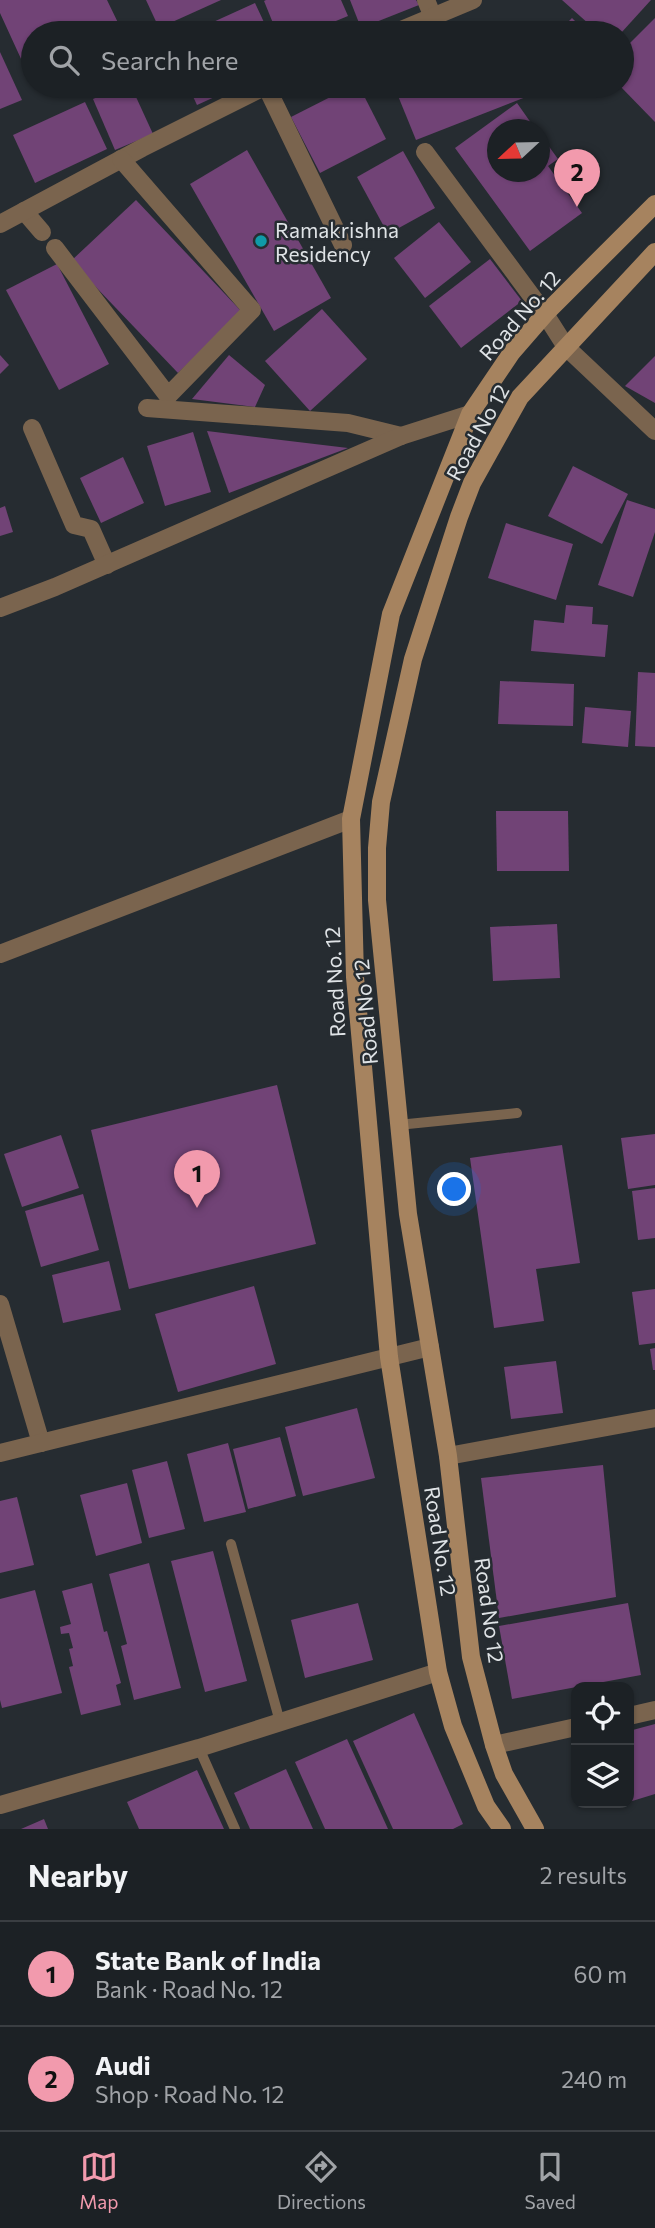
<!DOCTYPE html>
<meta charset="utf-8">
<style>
body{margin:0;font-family:Commissioner,sans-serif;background:#292e32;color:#f1f3f6}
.controls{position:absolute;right:21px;bottom:21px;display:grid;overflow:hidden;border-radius:14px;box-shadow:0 2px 5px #0004}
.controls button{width:63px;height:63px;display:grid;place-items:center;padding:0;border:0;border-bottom:2px solid #3a3e42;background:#1c2125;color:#f1f3f6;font:35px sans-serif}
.compass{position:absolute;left:487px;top:119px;width:63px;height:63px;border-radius:50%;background:#1c2125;box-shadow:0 2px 5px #0004;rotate:248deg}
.you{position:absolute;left:455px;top:1190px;width:24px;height:24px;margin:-18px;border:5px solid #fff;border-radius:50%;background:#1a73e8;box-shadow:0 0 0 10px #1a73e833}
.badge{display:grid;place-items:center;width:46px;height:46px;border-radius:50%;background:#f29aad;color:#111;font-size:23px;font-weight:700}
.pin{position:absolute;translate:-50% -58px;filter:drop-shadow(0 2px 4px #0008)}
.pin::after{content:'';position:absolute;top:37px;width:24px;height:21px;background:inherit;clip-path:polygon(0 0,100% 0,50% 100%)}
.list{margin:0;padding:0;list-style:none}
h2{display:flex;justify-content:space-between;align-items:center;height:91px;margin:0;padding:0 28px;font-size:30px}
h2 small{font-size:23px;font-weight:400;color:#a0a3a7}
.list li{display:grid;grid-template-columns:46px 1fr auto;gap:21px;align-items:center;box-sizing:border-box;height:105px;padding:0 28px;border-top:2px solid #3a3e42}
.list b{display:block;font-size:26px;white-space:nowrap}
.list p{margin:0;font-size:23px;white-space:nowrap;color:#a0a3a7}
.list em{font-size:23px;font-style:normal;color:#a0a3a7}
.icon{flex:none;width:38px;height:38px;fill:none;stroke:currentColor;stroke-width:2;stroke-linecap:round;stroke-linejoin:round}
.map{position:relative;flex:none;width:655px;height:1829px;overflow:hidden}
.search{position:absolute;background:#1c2125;box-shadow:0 2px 5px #0004;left:21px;right:21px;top:21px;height:77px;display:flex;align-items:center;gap:18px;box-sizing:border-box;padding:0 24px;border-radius:38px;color:#a0a3a7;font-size:26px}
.sheet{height:301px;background:#1c2125}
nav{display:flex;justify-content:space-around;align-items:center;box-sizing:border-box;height:98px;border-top:2px solid #3a3e42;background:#1c2125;font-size:19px;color:#a0a3a7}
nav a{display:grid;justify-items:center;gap:4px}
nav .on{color:#f29aad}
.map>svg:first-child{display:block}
</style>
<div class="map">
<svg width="655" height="1829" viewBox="0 0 655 1829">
<rect width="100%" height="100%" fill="#262c31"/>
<g fill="#714376">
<path d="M0 0H107L123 33H33V85L0 13Z"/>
<path d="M146 0H221L159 28Z"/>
<path d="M266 0H341L348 16 307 33H277L264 1Z"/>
<path d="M350 0H416L419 5 361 28Z"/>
<path d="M562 0H651L621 33H599Z"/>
<path d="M255 3 269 33H189Z"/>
<path d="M572 18 587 33H557Z"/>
<path d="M655 18V122L620 86 622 51Z"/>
<path d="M0 52 22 100 0 109Z"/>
<path d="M122 86H131L153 134 115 150 93 99Z"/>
<path d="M188 86H239L197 105Z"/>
<path d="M352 86H359L386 139 320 173 291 117Z"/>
<path d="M394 86H528L531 95 416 140Z"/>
<path d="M85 102 107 149 35 183 13 135Z"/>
<path d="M517 103 536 130H498V172H540V134L558 159 548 166 582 213 530 251 455 148Z"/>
<path d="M247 150 331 298 274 331 190 184Z"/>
<path d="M403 151 435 208 388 234 357 177Z"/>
<path d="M136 200 242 312 178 373 71 261Z"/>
<path d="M439 222 471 262 425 298 394 258Z"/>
<path d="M490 259 522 301 461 348 429 306Z"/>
<path d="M57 264 109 364 59 390 6 290Z"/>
<path d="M322 309 367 359 310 411 265 361Z"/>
<path d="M0 355 9 365 0 374Z"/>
<path d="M229 355 265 385 255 407 192 399Z"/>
<path d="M655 356V403L625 386Z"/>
<path d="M207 431 348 448 229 493Z"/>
<path d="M193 432 211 492 165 506 147 446Z"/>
<path d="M123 457 144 503 101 523 80 478Z"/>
<path d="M573 466 628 494 602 544 548 516Z"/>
<path d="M627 500 655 509V532L633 597 598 585Z"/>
<path d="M5 506 13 532 0 536V508Z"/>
<path d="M506 523 573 544 556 600 488 578Z"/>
<path d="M566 605 593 607 592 624 608 625 605 657 531 651 534 620 564 623Z"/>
<path d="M638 672 655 673V747L635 746Z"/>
<path d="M500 681 574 684 573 726 498 724Z"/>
<path d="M585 707 631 711 628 747 582 743Z"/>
<path d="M496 811H568L569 871H497Z"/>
<path d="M557 924 560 978 493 981 490 927Z"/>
<path d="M277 1085 316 1244 129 1289 91 1130Z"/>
<path d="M655 1134V1185L628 1189 621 1138Z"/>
<path d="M61 1135 79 1188 22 1207 4 1154Z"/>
<path d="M562 1145 580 1263 536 1269 544 1321 494 1328 470 1158Z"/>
<path d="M655 1188V1238L638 1240 632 1191Z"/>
<path d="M83 1194 99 1250 41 1267 25 1211Z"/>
<path d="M109 1261 121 1310 63 1323 52 1275Z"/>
<path d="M254 1286 276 1364 178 1392 155 1314Z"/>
<path d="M655 1289V1343L639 1345 632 1292Z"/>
<path d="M655 1348V1370H653L650 1349Z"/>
<path d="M556 1361 563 1413 511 1419 504 1367Z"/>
<path d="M357 1408 375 1478 303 1496 285 1427Z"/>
<path d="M280 1437 296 1496 248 1509 233 1449Z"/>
<path d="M228 1443 246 1512 204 1522 187 1454Z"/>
<path d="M167 1461 185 1529 149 1538 132 1470Z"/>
<path d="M603 1465 616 1597 499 1618 481 1478Z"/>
<path d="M127 1483 142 1543 96 1556 80 1495Z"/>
<path d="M17 1497 34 1565 0 1573V1501Z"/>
<path d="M213 1551 247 1681 205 1692 171 1561Z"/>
<path d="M149 1563 181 1688 134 1700 121 1646 127 1644 109 1574Z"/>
<path d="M92 1583 104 1632 107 1631 121 1683 116 1685 121 1705 81 1715 69 1667 73 1666 69 1649 73 1648 69 1633 61 1634 60 1627 71 1624 62 1591Z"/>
<path d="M35 1590 62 1693 2 1708 0 1700V1599Z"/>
<path d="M358 1603 373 1660 305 1678 291 1620Z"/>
<path d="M628 1603 641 1675 512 1699 499 1626Z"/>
<path d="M414 1713 463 1824 453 1829H393L353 1741Z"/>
<path d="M655 1724V1794L629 1802V1731Z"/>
<path d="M347 1739 388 1829H325L295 1762Z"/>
<path d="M286 1769 313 1829H250L234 1793Z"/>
<path d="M197 1770 224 1829H139L127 1802Z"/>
<path d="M44 1819 48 1829H21Z"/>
</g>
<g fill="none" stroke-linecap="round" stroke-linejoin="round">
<g stroke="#7a644e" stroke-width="10">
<path d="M398 1125 517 1113"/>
<path d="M231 1544 280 1722"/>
<path d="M199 1748 235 1829"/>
</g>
<g stroke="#7a644e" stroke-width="18">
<path d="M426 0 433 17"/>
<path d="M394 33 473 0"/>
<path d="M425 152 545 314 566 347 655 431"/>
<path d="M24 211 42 232"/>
<path d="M0 224 142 148 266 86 343 245"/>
<path d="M55 248 168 396 252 310 121 159"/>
<path d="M147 408 348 423 401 436"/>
<path d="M32 428 74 525 91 529 107 565"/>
<path d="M0 608 55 587 401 436 470 414"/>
<path d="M0 954 351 819"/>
<path d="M0 1304 41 1443"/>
<path d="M0 1453 430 1347"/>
<path d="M448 1456 655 1418"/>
<path d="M629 1716 655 1710"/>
<path d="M494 1745 576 1727"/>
<path d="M0 1805 199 1748 438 1672"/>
</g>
<g stroke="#a6835f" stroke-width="18">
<path d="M502 1829 486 1806 453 1726 438 1672 389 1357 355 977 351 819 391 614 470 414 512 352 545 314 655 204"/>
<path d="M535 1829 504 1774 494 1745 471 1657 448 1456 408 1214 377 900V848L381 802 413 659 459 517 472 483 520 397 655 252"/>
</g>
</g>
<circle fill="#0f9aa8" stroke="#262c31" stroke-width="2.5" cx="261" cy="241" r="7"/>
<g text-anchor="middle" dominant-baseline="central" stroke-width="5" stroke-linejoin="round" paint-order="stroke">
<g font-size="21" fill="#dfe3e6" stroke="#262c31" text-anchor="start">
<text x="275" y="229">Ramakrishna<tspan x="275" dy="24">Residency</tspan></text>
</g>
<g font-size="21" fill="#dfe3e6" stroke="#262c31">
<text transform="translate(519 315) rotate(-49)">Road No. 12</text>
<text transform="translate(477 432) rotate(-61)">Road No 12</text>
<text transform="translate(334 982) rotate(-93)">Road No. 12</text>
<text transform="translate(365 1012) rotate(-95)">Road No 12</text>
<text transform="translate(441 1541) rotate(81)">Road No. 12</text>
<text transform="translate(490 1610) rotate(82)">Road No 12</text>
</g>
</g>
</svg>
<div class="controls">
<button><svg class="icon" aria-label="locate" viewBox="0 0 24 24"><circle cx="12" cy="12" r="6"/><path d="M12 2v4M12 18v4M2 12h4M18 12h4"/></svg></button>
<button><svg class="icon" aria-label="layers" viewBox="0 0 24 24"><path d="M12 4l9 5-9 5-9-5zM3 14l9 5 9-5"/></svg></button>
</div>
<svg class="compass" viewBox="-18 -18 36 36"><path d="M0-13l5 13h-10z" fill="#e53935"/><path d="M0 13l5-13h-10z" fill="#a0a3a7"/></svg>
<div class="you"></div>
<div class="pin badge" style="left:197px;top:1208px">1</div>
<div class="pin badge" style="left:577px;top:207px">2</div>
<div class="search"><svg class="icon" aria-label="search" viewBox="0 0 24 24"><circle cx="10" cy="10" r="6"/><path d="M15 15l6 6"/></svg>Search here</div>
</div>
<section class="sheet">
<h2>Nearby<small>2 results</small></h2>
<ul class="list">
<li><span class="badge">1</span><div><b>State Bank of India</b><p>Bank · Road No. 12</p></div><em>60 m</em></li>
<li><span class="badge">2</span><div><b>Audi</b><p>Shop · Road No. 12</p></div><em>240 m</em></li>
</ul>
</section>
<nav>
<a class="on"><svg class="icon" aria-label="map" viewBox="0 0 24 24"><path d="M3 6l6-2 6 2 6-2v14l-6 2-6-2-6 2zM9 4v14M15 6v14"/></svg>Map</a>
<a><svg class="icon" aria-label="directions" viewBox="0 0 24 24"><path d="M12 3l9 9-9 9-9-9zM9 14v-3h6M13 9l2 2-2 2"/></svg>Directions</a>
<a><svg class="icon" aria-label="saved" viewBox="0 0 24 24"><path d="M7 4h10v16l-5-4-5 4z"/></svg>Saved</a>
</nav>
